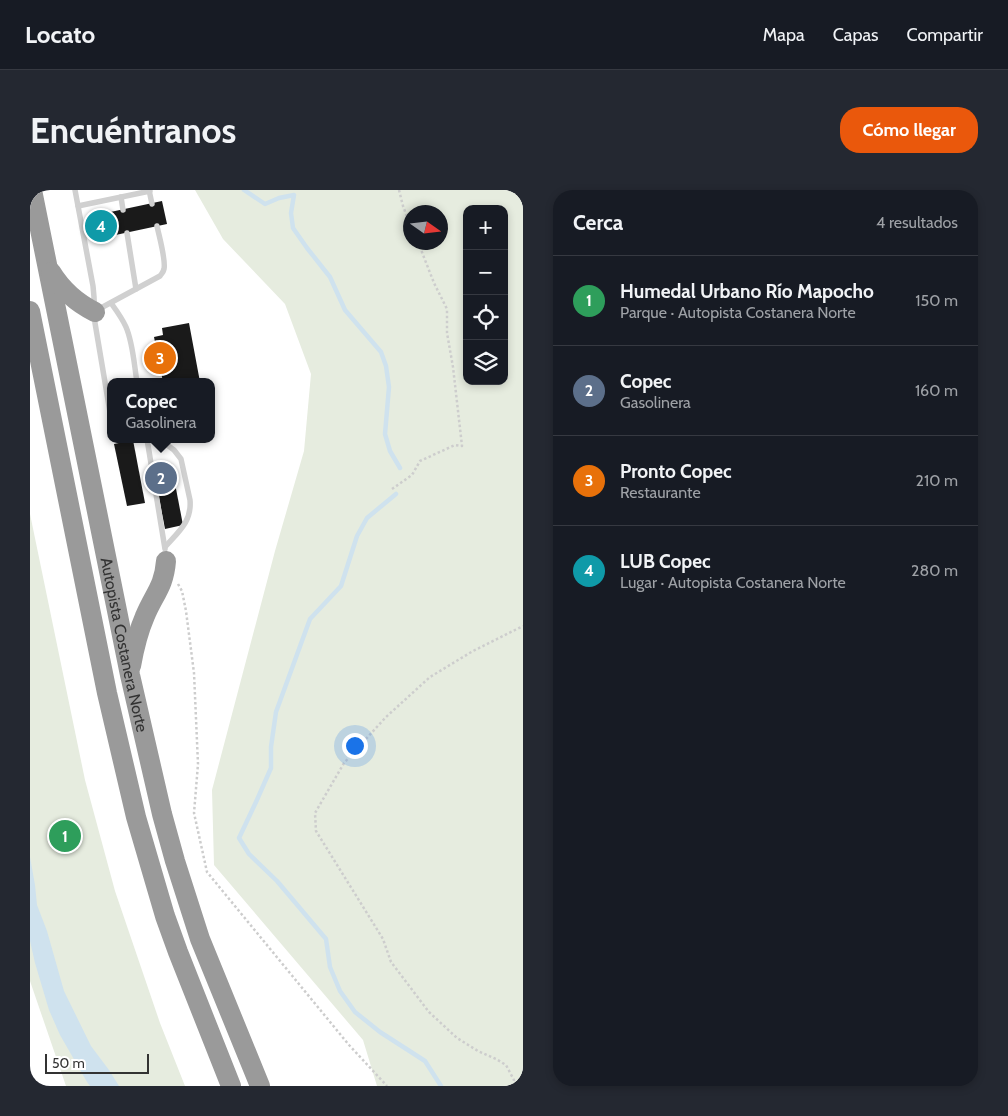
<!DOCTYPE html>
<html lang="es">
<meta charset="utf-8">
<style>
body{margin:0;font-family:Cabin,sans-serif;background:#242831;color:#f1f3f6}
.controls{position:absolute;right:15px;top:15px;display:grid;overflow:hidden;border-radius:10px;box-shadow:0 2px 8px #0003}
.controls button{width:45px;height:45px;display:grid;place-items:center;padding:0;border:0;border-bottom:1px solid #363941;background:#171b24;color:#f1f3f6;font:25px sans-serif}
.compass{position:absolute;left:373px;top:15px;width:45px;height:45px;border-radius:50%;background:#171b24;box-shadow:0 2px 8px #0003;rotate:104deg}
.scale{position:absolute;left:15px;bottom:12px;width:104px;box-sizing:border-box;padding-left:5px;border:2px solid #333;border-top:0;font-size:14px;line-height:18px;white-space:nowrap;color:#333;-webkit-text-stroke:4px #fff;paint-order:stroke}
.you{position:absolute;left:324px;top:555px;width:18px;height:18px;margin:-12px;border:4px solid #fff;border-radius:50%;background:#1a73e8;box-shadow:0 0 0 8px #1a73e833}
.badge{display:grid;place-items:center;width:32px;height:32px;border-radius:50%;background:#ea580c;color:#fff;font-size:16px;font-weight:700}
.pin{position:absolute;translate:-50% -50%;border:2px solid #fff;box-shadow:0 1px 5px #0006}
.popup{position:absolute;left:77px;top:188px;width:108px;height:65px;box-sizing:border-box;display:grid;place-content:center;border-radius:10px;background:#171b24;filter:drop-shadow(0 1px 4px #0005);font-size:16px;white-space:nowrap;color:#9ea1a6}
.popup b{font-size:19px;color:#f1f3f6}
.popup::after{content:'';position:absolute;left:50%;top:100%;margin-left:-10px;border:10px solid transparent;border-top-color:#171b24}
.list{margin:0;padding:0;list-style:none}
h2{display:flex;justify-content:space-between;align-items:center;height:65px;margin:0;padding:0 20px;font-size:21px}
h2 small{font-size:16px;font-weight:400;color:#9ea1a6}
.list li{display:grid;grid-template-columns:32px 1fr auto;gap:15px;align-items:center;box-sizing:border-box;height:90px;padding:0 20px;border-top:1px solid #363941}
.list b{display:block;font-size:19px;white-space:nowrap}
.list p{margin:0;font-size:16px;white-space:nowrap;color:#9ea1a6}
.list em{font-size:16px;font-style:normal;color:#9ea1a6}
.icon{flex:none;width:28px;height:28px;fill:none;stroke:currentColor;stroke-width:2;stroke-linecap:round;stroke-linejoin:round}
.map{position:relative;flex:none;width:493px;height:896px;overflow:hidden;border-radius:20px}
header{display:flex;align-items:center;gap:30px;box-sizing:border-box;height:70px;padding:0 25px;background:#171b24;border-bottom:1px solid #363941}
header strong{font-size:24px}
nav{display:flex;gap:28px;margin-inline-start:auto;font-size:18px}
.intro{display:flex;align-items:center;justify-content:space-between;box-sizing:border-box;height:120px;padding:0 30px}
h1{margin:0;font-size:35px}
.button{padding:12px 22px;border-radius:20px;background:#ea580c;color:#fff;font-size:18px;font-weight:700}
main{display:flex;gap:30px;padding:0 30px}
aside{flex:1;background:#171b24;border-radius:20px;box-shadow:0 2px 8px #0003}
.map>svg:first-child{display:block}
</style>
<header>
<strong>Locato</strong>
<nav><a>Mapa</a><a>Capas</a><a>Compartir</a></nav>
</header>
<div class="intro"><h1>Encuéntranos</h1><a class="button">Cómo llegar</a></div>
<main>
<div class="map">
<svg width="493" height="896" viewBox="0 0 493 896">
<rect width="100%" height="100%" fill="#fff"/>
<g fill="#e6ecdf" fill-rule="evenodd">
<path d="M165 0H493V896H347L333 850 184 675 182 600 245 361 274 261 281 184 255 114 193 49ZM437 19H474V191H437ZM410 22V52H380V22Z"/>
<path d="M0 324 55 590 85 701 130 833 155 896H36L0 791Z"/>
</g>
<path fill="#cfe2ee" d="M0 667 5 695 7 715 17 741 34 801 61 856 79 880 89 896H60L57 892 30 845 19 820 5 773 0 751Z"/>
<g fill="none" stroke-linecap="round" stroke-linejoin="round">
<g stroke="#cfe2ee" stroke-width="4.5">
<path d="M214 0 235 14 249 8 264 5 261 23 263 38 277 58 300 87 315 120 351 162 356 176 359 197 355 244 360 261 370 278"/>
<path d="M366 304 337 328 327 346 311 396 280 429 246 522 241 557V578L226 612 209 648 219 664 247 691 296 749 300 777 310 801 325 822 350 842 395 871 411 896"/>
</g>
</g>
<g fill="#1a1a1a">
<path d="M132 11 137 34 62 50 57 27Z"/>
<path d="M159 133 170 192H153V189L133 192 124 147 133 145 132 138Z"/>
<path d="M103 250 115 313 97 316 84 254Z"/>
<path d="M141 273 153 335 135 339 123 276Z"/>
</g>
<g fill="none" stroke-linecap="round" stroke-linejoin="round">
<g stroke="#cdcdcd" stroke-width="2.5" stroke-dasharray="2.5 2.5" stroke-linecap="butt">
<path d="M369 0 373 16 380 35"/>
<path d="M362 299 382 285 390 271 425 255 432 256 423 177 417 143V119L404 93 388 52"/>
<path d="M148 394 152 401 156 421 164 483 168 574 164 623 177 682 319 855 357 896"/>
<path d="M483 896 484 890 476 875 466 869 448 861 427 848 399 822 361 772 353 749 286 641 285 623 314 573 356 527 400 487 443 461 493 436"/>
</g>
<g stroke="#d0d0d0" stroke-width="5.5">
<path d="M45 0 63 96 64 107 65 133 81 228"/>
<path d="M119 0 122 14"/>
<path d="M91 7 93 20"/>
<path d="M48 16 120 1"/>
<path d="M97 43 106 99"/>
<path d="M81 113C86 120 92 128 96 137 103 153 104 174 107 192"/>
<path d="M69 119 130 86C132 83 133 83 134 79 136 70 129 46 127 36"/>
<path d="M117 249 135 359"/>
<path d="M129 249 144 260 151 269 160 310C162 332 148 342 135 357"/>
</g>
<g stroke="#9a9a9a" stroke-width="20">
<path id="s1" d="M2 0 100 485 132 624 145 671 170 749 230 896"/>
<path d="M21 82C32 100 45 112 65 122"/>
<path d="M0 121 77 503 106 627 135 726 148 762 201 896"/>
<path d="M101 476C104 459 108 442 115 426 124 404 134 397 136 371"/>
</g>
</g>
<g text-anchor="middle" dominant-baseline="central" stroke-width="5" stroke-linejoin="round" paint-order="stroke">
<g font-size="16" fill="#333" stroke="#fff">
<text stroke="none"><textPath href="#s1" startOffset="464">Autopista Costanera Norte</textPath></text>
</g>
</g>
</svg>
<div class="controls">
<button>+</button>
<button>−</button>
<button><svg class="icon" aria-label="locate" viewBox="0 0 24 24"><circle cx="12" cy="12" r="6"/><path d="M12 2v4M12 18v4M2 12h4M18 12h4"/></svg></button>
<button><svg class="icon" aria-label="layers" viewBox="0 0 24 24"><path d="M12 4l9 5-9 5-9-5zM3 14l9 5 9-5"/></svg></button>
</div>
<svg class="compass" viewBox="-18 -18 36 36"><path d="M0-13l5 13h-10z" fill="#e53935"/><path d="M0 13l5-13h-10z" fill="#9ea1a6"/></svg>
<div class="scale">50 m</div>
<div class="you"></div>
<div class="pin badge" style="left:35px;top:646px;background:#2e9e5b">1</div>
<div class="pin badge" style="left:131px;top:288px;background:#5c6f8a">2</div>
<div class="popup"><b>Copec</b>Gasolinera</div>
<div class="pin badge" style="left:130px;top:168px;background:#e8710a">3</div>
<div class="pin badge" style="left:71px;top:36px;background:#0f9aa8">4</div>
</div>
<aside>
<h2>Cerca<small>4 resultados</small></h2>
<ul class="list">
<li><span class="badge" style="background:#2e9e5b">1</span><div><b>Humedal Urbano Río Mapocho</b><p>Parque · Autopista Costanera Norte</p></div><em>150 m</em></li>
<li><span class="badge" style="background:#5c6f8a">2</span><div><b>Copec</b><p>Gasolinera</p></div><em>160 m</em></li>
<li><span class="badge" style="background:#e8710a">3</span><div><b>Pronto Copec</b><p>Restaurante</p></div><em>210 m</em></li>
<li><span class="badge" style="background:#0f9aa8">4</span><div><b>LUB Copec</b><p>Lugar · Autopista Costanera Norte</p></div><em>280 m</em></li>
</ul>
</aside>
</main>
